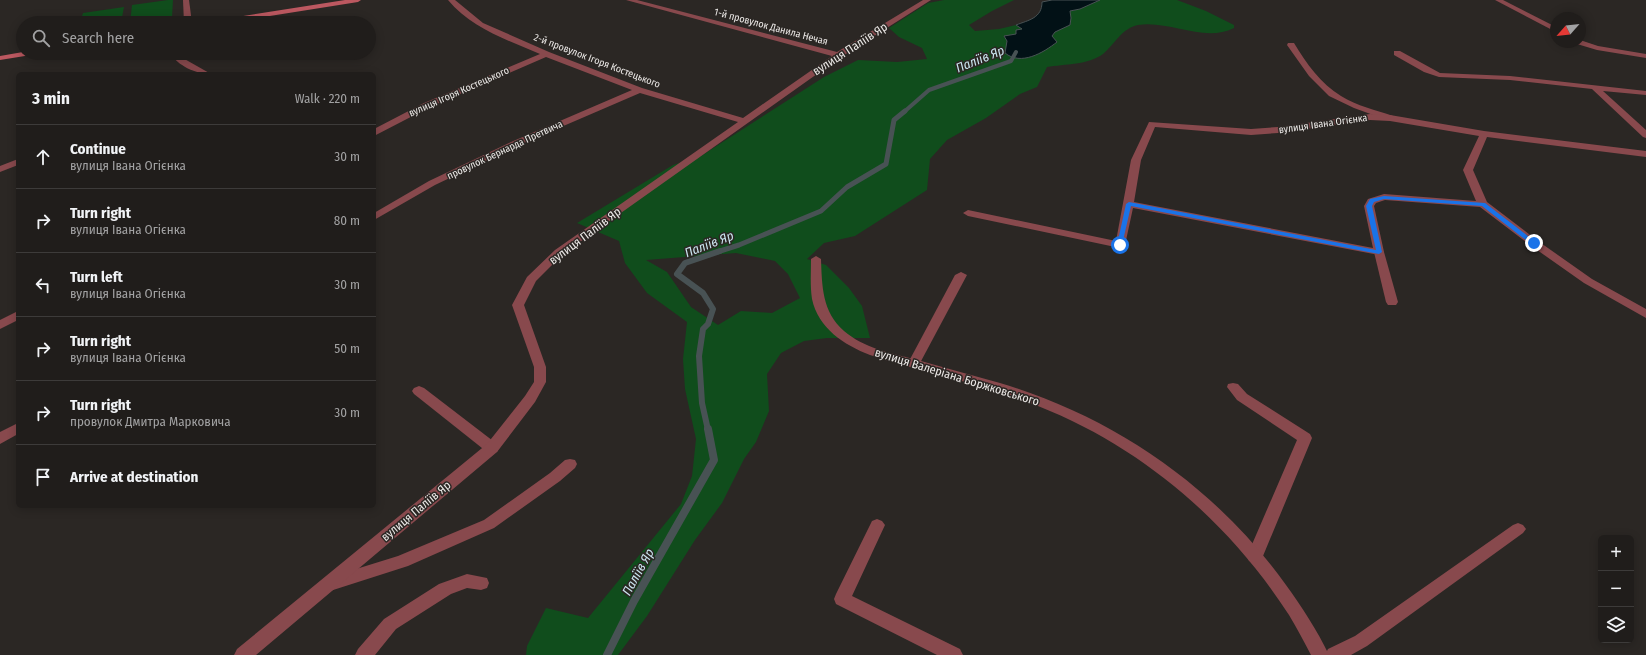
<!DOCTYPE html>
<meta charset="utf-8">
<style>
body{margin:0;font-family:"Fira Sans Condensed",sans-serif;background:#282624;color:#f1f3f6}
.controls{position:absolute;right:12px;bottom:12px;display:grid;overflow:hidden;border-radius:6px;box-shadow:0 2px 10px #0003}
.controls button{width:36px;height:36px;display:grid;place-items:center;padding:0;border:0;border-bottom:1px solid #3d3b3a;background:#201d1b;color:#f1f3f6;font:20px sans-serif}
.compass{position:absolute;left:1550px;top:12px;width:36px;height:36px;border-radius:50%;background:#201d1b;box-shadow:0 2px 10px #0003;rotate:243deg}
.stop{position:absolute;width:12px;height:12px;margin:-9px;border:3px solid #1a73e8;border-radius:50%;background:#fff}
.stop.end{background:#1a73e8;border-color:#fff;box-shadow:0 1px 4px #0008}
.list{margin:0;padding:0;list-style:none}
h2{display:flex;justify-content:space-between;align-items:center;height:52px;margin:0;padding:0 16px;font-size:17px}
h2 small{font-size:13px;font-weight:400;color:#a2a2a3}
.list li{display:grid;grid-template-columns:26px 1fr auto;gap:12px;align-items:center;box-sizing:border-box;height:64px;padding:0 16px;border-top:1px solid #3d3b3a}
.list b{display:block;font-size:15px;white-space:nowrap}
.list p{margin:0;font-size:13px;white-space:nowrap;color:#a2a2a3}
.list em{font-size:13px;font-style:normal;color:#a2a2a3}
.icon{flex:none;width:22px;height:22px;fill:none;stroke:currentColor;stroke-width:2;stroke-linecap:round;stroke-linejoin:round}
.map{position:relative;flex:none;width:1646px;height:655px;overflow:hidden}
.search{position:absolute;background:#201d1b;box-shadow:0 2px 10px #0003;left:16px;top:16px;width:360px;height:44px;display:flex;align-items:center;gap:10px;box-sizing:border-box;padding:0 14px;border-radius:22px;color:#a2a2a3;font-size:15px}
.panel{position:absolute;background:#201d1b;box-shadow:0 2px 10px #0003;left:16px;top:72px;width:360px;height:436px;border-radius:6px}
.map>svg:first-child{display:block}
</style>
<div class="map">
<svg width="1646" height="655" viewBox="0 0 1646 655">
<rect width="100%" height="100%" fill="#2b2724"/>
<g fill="#104d1c" fill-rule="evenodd">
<path d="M168 0H173L172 18 130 23 132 5Z"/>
<path d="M944 0H1014L992 11 969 25 975 31 999 29 1016 25 1022 29 1052 36 1055 32 1070 25 1071 18 1070 11 1080 9 1100 0H1177L1206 11 1234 25V28C1204 43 1170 20 1138 25 1122 28 1115 44 1103 54 1088 65 1065 64 1047 67L1037 87 1020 94 986 118 947 140 930 159 927 190 855 236 824 243 807 259 826 265 849 288 862 306 870 338H827L804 341 781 353 767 374 769 411 756 442 744 459 722 503 695 540 647 616 618 655H526L527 646 546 608 588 618 681 504 692 476 696 439 685 389 683 359 687 322 647 293 625 263 619 241 577 223 673 165 701 156 824 77 858 60 897 62 927 59 922 48 899 37 889 28 928 3ZM736 253 775 261 788 274 800 298 772 313 741 311 718 325 691 307 667 272 646 260Z"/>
<path d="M124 7 121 23H80L83 13Z"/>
</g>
<path fill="#021116" stroke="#485254" d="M1052 0H1100L1080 9 1070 11 1071 18 1070 25 1055 32 1052 36 1057 42C1043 53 1021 66 1005 53L1007 41 1004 36 1016 34V30L1022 29 1016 25C1029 20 1042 18 1042 2Z"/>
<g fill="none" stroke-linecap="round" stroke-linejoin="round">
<path stroke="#485254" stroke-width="4" d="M904 112 929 90 1011 61 1016 52"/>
<path stroke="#485254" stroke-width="5" d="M717 252 739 245 821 211 847 187 886 164 894 120 905 111"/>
<path stroke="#485254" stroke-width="6" d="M708 430 702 403 699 356 703 329 708 324 713 309 703 293 677 274 685 263 720 251"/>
<path stroke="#485254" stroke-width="8" d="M607 655 634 601 714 460 708 429"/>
<g fill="#88494d" fill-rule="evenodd">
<path d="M183 0H189L192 23H184Z"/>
<path d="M1288 43H1294C1306 63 1321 84 1341 96 1357 106 1376 110 1393 116L1394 118 1393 120H1387L1354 108 1329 96 1309 76 1287 45Z"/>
<path d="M1379 249 1384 252 1398 302 1396 305H1388L1386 302 1374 252Z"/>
<path d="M961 272 967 275 920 363 918 366 914 367 910 366 908 363 955 275Z"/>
<path d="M1233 383 1238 384 1247 394 1310 434 1312 438 1263 556 1261 561 1255 563 1249 561 1247 556 1297 440 1237 400 1227 387 1228 384Z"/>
<path d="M419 386 424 388 497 444 499 448 497 452 492 453 487 452 414 394 412 391 414 388Z"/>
<path d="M570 459 575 460 577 464 575 468 560 481 494 528 408 566 330 591 324 589 322 584 324 579 398 556 484 520 550 473 565 460Z"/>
<path d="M877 519 882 521 885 525 852 596 960 649 963 655H937L836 604 834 599 836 594 872 521Z"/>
<path d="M1518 523 1523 525 1526 529 1523 533 1367 646 1351 655H1325L1328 649 1355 636 1513 525Z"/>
<path d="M467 574 487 578 489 583 487 588 481 590 467 588 451 594 396 629 375 655H355L358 649 384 619 439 584Z"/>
</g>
<g fill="#88494d" fill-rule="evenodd">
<path d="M448 0H455L483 23 549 52 642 88 743 118 832 56 626 0H637L837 52 923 0H931L841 57 563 254 536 281 524 305 546 367V382L535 402 497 452 256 655H234L237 649 487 444 525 396 534 382V367L512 305 527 277 555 250 738 122 640 93 517 146 435 185 374 220V213L429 181 511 142 632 90 546 57 430 107 374 136V129L424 103 540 54C507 40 471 28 448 0Z"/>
<path d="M1495 0H1503L1556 27V32Z"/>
<path d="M1580 40 1598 46 1646 54V58L1597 50 1577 44 1576 42H1580Z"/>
<path d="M1394 51H1400L1440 73 1510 76 1646 91V95L1603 91 1646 130V138L1643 137 1592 89 1510 80 1439 77 1424 72 1394 55Z"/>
<path d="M170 53H178L181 57 211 74C196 74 178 66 170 53Z"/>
<path d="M1370 114 1390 115 1484 131 1646 151V157L1487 137 1473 170 1487 202 1538 241 1592 279 1646 309V318L1584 283 1530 245 1480 207 1385 200 1376 203 1374 206 1384 252 1379 255 1133 208 1125 245 1120 248 968 216 963 213 968 210 1116 241 1131 160 1149 122 1251 129 1278 127ZM1370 120 1390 121 1479 136 1463 170 1476 201 1384 194 1368 199 1364 206 1373 248 1134 202 1141 160 1155 127 1251 135 1278 133Z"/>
<path d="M18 159V165L0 172V166Z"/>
<path d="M816 256 821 259C822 286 822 312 844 331 864 348 890 353 914 359 942 367 971 375 1000 383 1114 417 1216 487 1286 585 1302 607 1317 630 1329 655H1311C1304 642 1297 628 1289 615 1229 522 1142 447 1038 406 983 384 925 373 870 355 844 345 818 328 812 299 810 286 811 272 811 259Z"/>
<path d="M18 311V320L0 329V320Z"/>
<path d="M18 423V434L0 444V432Z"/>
</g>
<g fill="#bc5860" fill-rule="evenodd">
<path d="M345 0H361L358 2 225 23H208L212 21Z"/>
<path d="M23 52 35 53 31 55 0 60V56Z"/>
</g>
</g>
<path fill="#1a73e8" d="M1384 196 1485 203 1537 243 1532 245 1482 206 1384 199 1374 202 1372 206 1382 252 1379 254 1131 206 1122 245 1120 247 1117 245 1126 204 1129 202 1376 250 1366 206 1370 199Z"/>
<g text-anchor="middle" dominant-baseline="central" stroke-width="3" stroke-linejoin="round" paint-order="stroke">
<g font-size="10" fill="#ebe8e6" stroke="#2b2724">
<text transform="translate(771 27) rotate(15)">1-й провулок Данила Нечая</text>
<text transform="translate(597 61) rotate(21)">2-й провулок Ігоря Костецького</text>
<text transform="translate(459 92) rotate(-24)">вулиця Ігоря Костецького</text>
<text transform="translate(1323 124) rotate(-8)">вулиця Івана Огієнка</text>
<text transform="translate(505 150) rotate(-25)">провулок Бернарда Претвича</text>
</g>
<g font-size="12" fill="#ebe8e6" stroke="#2b2724">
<text transform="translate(850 49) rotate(-33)">вулиця Паліїв Яр</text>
<text transform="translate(585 236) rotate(-37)">вулиця Паліїв Яр</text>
<text transform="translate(957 377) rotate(17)">вулиця Валеріана Боржковського</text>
<text transform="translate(416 511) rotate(-40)">вулиця Паліїв Яр</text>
</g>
<g font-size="13" font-style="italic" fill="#cbe6f0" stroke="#2b2724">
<text transform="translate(980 59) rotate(-22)">Паліїв Яр</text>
<text transform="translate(709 244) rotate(-21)">Паліїв Яр</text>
<text transform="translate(638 572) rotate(-61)">Паліїв Яр</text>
</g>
</g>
</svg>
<div class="controls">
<button>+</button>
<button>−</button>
<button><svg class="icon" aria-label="layers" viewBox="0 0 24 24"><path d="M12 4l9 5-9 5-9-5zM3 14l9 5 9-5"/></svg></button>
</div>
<svg class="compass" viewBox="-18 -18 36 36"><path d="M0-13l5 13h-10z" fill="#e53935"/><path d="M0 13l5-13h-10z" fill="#a2a2a3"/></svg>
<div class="stop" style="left:1120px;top:245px"></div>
<div class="stop end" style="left:1534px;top:243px"></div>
<div class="search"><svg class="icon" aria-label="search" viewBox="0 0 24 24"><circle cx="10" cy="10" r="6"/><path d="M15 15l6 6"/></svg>Search here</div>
<section class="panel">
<h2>3 min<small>Walk · 220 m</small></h2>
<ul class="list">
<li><svg class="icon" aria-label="ahead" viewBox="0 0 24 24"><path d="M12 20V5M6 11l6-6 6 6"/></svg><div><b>Continue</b><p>вулиця Івана Огієнка</p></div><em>30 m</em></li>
<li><svg class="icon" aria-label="right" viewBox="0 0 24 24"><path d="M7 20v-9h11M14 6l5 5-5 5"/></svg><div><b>Turn right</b><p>вулиця Івана Огієнка</p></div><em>80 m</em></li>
<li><svg class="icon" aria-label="left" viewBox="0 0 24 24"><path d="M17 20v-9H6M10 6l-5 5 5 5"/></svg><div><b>Turn left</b><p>вулиця Івана Огієнка</p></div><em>30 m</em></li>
<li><svg class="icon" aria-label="right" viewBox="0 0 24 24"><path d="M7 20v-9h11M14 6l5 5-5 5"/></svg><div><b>Turn right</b><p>вулиця Івана Огієнка</p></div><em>50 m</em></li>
<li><svg class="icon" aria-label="right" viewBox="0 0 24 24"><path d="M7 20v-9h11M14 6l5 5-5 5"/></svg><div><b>Turn right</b><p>провулок Дмитра Марковича</p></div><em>30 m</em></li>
<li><svg class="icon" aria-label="arrive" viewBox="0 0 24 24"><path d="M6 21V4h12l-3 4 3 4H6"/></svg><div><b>Arrive at destination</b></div></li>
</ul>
</section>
</div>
